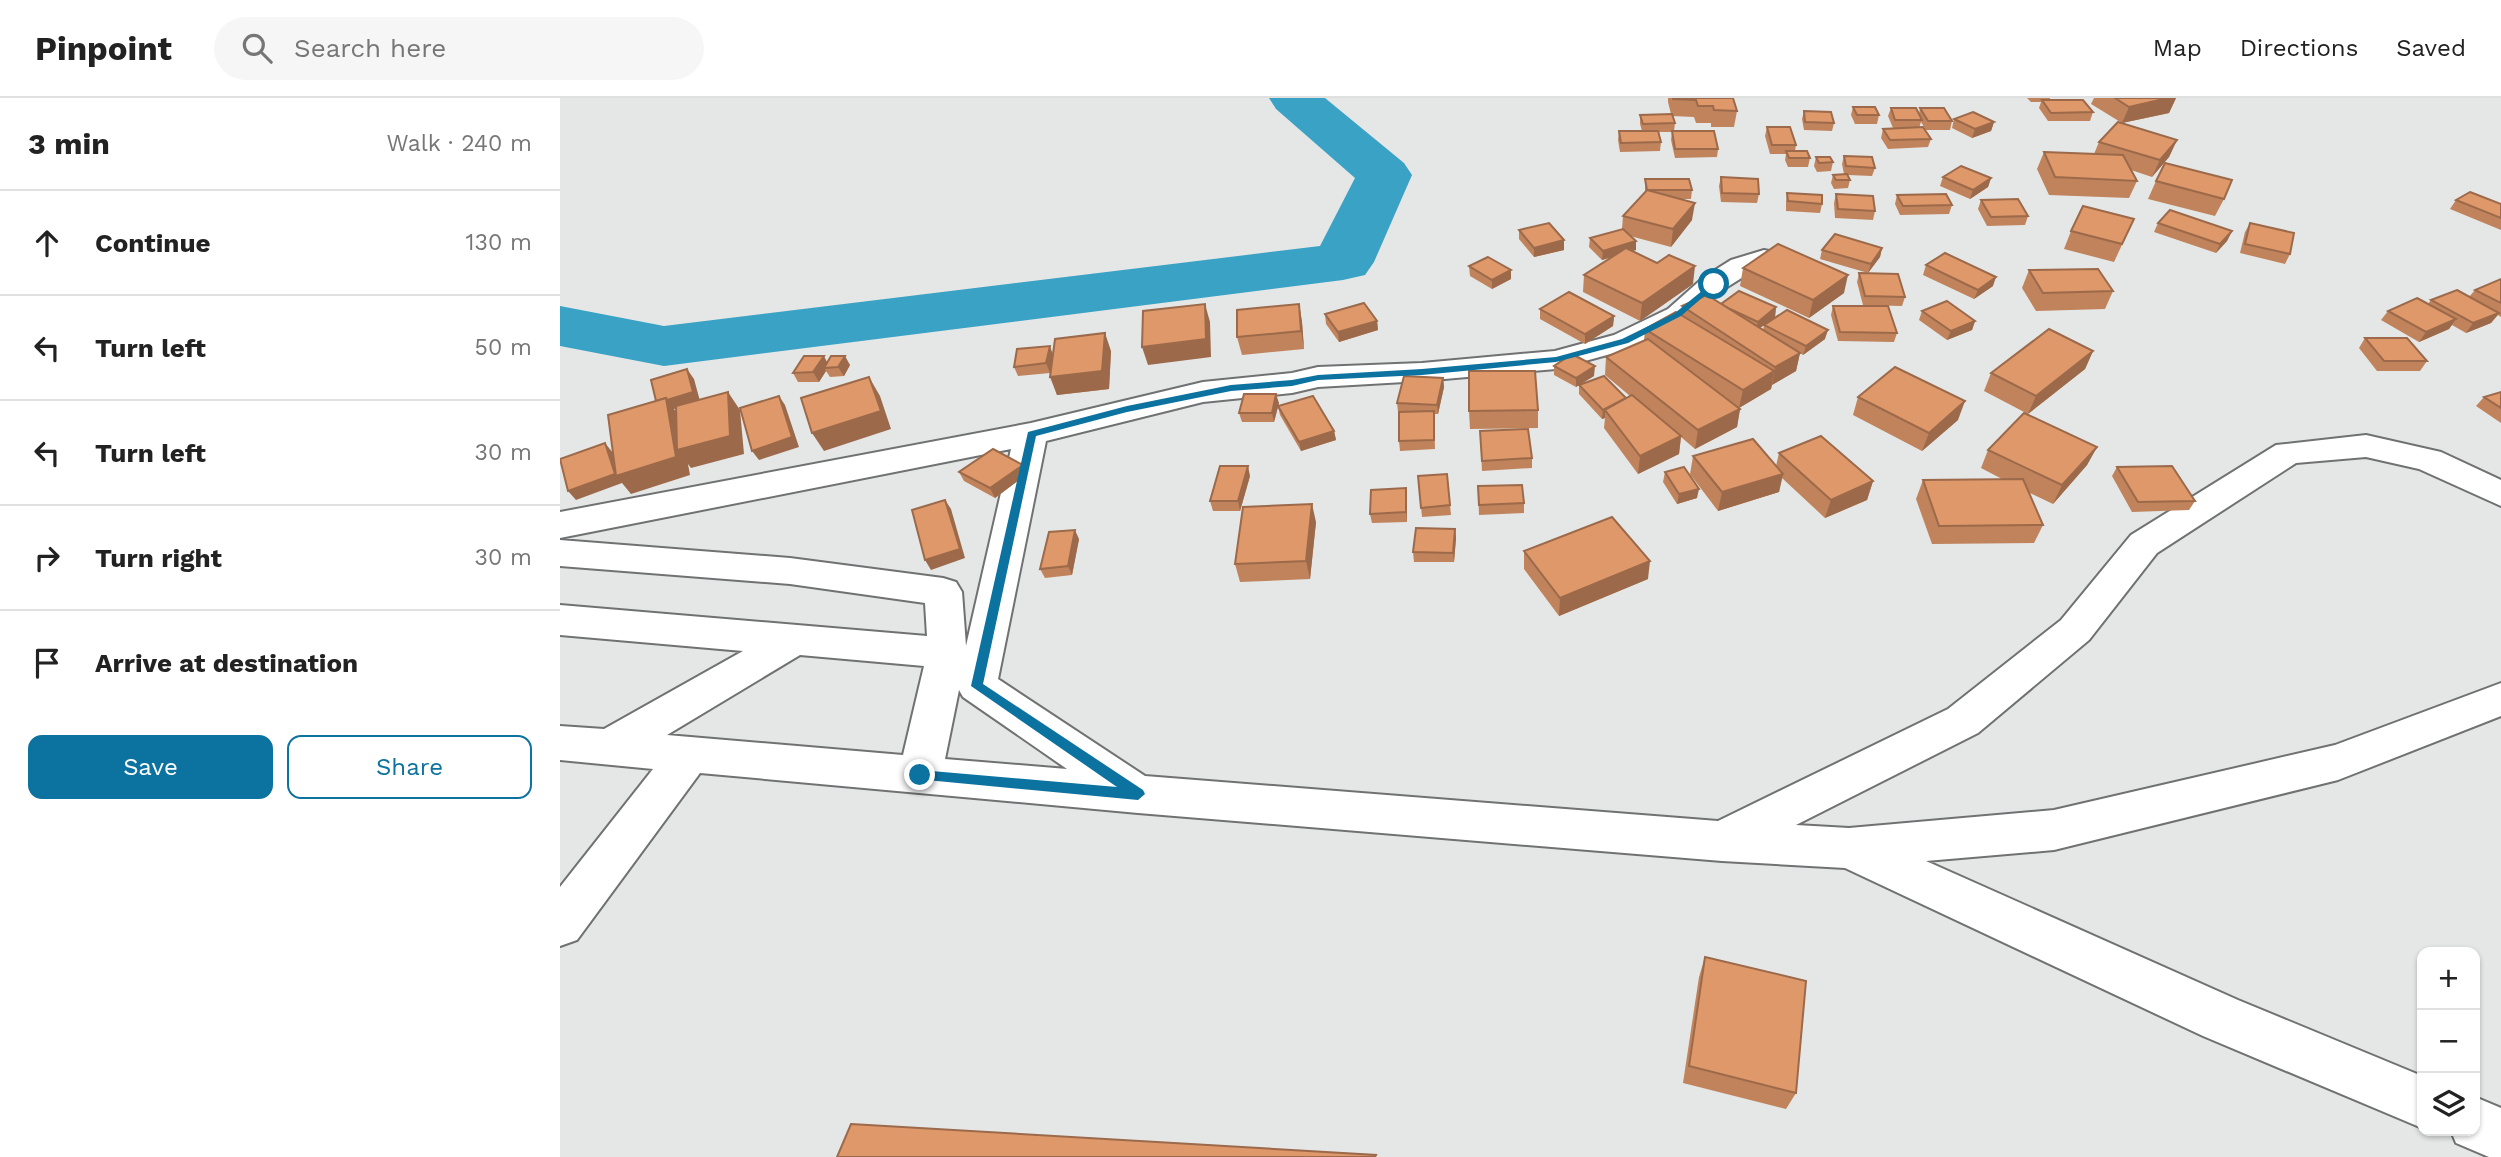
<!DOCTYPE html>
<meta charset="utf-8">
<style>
body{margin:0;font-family:"Work Sans",sans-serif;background:#f6f6f6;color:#222}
.controls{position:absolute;right:21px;bottom:21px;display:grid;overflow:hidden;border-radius:14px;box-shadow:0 2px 5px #0004}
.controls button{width:63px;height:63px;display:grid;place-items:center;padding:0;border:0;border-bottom:2px solid #e0e0e0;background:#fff;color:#222;font:35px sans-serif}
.stop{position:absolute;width:21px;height:21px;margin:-16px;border:5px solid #0c729f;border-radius:50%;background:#fff}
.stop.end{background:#0c729f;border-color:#fff;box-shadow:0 2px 7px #0008}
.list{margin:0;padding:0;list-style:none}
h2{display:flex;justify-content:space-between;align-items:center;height:91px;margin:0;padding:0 28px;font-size:30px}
h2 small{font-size:23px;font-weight:400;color:#767676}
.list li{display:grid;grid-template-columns:46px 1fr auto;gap:21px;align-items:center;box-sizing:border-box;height:105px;padding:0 28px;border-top:2px solid #e0e0e0}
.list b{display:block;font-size:26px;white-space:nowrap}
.list em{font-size:23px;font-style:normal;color:#767676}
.actions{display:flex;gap:14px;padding:21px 28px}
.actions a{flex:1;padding:16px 0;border:2px solid #0c729f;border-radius:14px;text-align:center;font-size:24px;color:#0c729f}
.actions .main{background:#0c729f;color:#fff}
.icon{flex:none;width:38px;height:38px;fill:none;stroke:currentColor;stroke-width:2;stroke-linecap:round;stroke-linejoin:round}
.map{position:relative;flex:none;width:1941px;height:1059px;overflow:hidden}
header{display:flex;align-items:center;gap:42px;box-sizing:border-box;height:98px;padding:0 35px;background:#fff;border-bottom:2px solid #e0e0e0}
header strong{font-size:33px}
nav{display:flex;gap:38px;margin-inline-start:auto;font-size:24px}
.search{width:490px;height:63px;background:#f6f6f6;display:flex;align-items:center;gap:18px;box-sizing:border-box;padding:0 24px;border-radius:38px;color:#767676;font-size:26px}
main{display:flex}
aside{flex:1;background:#fff}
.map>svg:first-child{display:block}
</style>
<header>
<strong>Pinpoint</strong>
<div class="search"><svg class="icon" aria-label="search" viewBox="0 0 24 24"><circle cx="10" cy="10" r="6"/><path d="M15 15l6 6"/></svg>Search here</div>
<nav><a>Map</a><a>Directions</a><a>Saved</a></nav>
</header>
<main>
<aside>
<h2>3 min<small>Walk · 240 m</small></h2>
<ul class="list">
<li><svg class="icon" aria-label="ahead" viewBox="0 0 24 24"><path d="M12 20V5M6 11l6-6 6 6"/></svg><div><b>Continue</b></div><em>130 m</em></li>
<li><svg class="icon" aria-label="left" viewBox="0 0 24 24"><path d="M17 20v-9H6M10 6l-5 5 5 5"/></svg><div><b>Turn left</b></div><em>50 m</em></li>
<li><svg class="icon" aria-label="left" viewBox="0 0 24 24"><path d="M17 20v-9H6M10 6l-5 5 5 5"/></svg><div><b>Turn left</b></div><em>30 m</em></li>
<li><svg class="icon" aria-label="right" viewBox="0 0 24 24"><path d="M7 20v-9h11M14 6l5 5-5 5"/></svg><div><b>Turn right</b></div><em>30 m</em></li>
<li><svg class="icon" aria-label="arrive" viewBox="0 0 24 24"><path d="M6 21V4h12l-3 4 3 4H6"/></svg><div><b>Arrive at destination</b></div></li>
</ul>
<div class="actions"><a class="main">Save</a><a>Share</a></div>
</aside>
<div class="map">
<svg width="1941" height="1059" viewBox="0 0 1941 1059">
<rect width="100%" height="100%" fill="#e5e7e7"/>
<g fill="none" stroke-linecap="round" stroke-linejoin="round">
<path fill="#3aa2c4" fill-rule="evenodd" d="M709 0H765L844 65 852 77 814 164 805 177 783 182 104 268 0 248V208L104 228 760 148 795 80 716 11Z"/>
<g stroke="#707172" stroke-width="4">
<g id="minor">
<path d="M1204 152 1214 154 1218 160 1214 166 1191 174 1164 191 1128 223 1076 249 996 271 862 283 758 289 732 295 643 304 486 343 438 581 585 678 1158 723 1388 611 1501 522 1571 437 1716 347 1806 337 1881 354 1941 382V408L1859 371 1806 359 1736 365 1597 455 1529 542 1418 635 1236 727 1289 730 1494 712 1775 647 1941 585V618L1778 682 1494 752 1366 763 1678 902 1862 978V1030L1643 938 1285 770 1162 763 578 715 140 675 17 842 0 848V789L93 671 0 662V628L44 631 183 553 0 537V507L367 538 365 505 230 486 0 468V442L230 460 383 480 396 484 402 494 406 548 451 351 0 440V414L471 325 643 284 732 275 758 269 862 265 995 253 1054 237 1108 211 1144 179 1171 162ZM240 557 364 568 343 657 107 637ZM399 592 403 599 507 671 385 661Z"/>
<path d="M1915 999 1941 1010V1059H1929L1896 1045 1891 1033H1915Z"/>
</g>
</g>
<use href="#minor" fill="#fff" fill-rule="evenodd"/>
</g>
<g fill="#c0835b">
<path d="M1108 0H1173L1177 13 1174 29H1151V25H1136L1134 19 1112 18 1115 25 1114 33 1158 51 1157 59 1115 60 1111 42 1112 34H1099L1101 44 1100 53 1060 54 1058 42 1059 33H1082L1080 26V17L1111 16 1108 4Z"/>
<path d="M1467 0H1490V2L1533 14 1530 23H1488L1479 10 1481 4H1471Z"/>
<path d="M1534 0H1616L1609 15 1562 25 1531 6Z"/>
<path d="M1293 9 1319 17 1317 26H1295L1291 17Z"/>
<path d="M1331 10 1359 16 1360 10 1392 23 1390 32H1366L1361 24 1359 30 1371 41 1368 49 1328 51 1321 40 1323 31 1333 30 1328 18Z"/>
<path d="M1244 13 1274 25 1272 33 1244 32 1242 21Z"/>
<path d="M1394 21 1434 24 1431 33 1412 40 1392 30Z"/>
<path d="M1207 29 1236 47 1235 53 1250 60 1248 69H1228L1225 62 1226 56H1210L1205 38Z"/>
<path d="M1617 42 1609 59 1592 79 1571 72 1577 83 1569 100 1489 97 1477 71 1484 54 1534 56 1539 44Z"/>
<path d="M1284 58 1315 70 1312 78 1288 77 1290 82 1288 90 1274 91 1271 85 1273 77 1284 76 1282 66Z"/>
<path d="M1256 59 1273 64 1271 73 1257 74 1254 68Z"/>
<path d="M1161 79 1199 96 1197 105 1161 104 1159 88Z"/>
<path d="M1383 79 1431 80 1428 89 1410 101 1380 88Z"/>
<path d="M1085 81 1132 92 1131 101H1120L1132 122 1111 149 1070 138 1076 143V152L1072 153 1133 186 1080 223 1023 194 1024 177 1052 159 1042 162 1029 149 1030 140 1062 131 1063 118 1085 94Z"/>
<path d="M1596 83 1664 101 1655 118 1588 101Z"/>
<path d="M1227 95 1262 106 1260 115 1226 113V104Z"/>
<path d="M1276 96 1315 113 1313 122 1275 120 1274 105Z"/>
<path d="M1337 97 1392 107 1389 116 1340 117 1335 106Z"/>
<path d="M1421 102 1468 118 1465 127 1427 128 1418 111Z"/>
<path d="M1896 102 1941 106V132L1890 111Z"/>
<path d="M1574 121 1554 164 1504 151 1511 133Z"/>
<path d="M1598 125 1672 133 1667 143 1656 155 1594 134Z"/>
<path d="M1690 125 1730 156 1725 166 1680 155 1685 134Z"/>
<path d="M959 132 1004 142V152L974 159 959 141Z"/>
<path d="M1322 150 1320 159 1308 175 1260 161 1262 152Z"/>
<path d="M1366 167 1433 188 1414 201 1363 177Z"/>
<path d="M909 168 951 172V181L932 191 910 178Z"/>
<path d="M1183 170 1284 195 1249 220 1180 188Z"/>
<path d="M1469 172 1553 193 1545 211 1476 213 1462 190Z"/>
<path d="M1299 175 1345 199 1342 208 1303 207 1297 184Z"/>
<path d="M1941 181V219L1938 217 1931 225 1906 235 1892 227 1889 231 1859 244 1821 222 1828 213 1868 206 1871 202 1909 199 1915 192Z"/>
<path d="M739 206 742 224 744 251 682 257 677 239Z"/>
<path d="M1161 206 1216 209 1215 219 1200 230 1203 232 1204 227 1265 241 1243 257 1240 255 1236 273 1212 287 1211 291 1179 310 1180 311 1177 329 1135 351 1121 339 1119 356 1078 376 1044 330 1045 320 1042 321 1019 296V287L1016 289 994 277V268L1034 278 1020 286 1066 300 1070 298 1045 277 1046 259 1084 243 1085 231 1121 217 1122 208Z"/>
<path d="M1273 208 1337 235 1334 244 1278 243 1271 217Z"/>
<path d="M980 211 1054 218 1053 228 1025 246 980 221Z"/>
<path d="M1362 213 1415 223 1412 232 1387 242 1359 222Z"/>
<path d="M765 216 817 223 818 232 779 244 766 226Z"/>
<path d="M1805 240 1867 263 1860 273H1817L1799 250Z"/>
<path d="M551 253 549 291 497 297 490 275 458 278 454 269 493 255Z"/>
<path d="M1533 253 1525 271 1468 316 1424 293 1431 275Z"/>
<path d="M268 265 290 267 284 278 270 279 266 273 259 284H238L233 275Z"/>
<path d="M883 280 884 289 878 316H874L875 351 840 353 839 343V314H838L837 305Z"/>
<path d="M1941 294V325L1916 308 1924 299Z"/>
<path d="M1298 299 1398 322 1362 353 1293 317Z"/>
<path d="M719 305 714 324H682L679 315Z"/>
<path d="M718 308 774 333 776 342 741 353 720 317Z"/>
<path d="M978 312V330L910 331 909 313Z"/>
<path d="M920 333 972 360V370L922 373Z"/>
<path d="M1537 349 1527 367 1493 406 1468 394 1483 427 1474 445 1372 446 1356 401 1363 382H1444L1421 370 1428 352Z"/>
<path d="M1219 355 1313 383 1307 402 1265 420 1222 380 1219 394 1158 413 1130 376 1133 358 1216 368Z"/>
<path d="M463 367 467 376 435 400 404 383 399 374Z"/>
<path d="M1557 369 1635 403 1629 412 1572 414 1552 378Z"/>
<path d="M1105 374 1137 400 1117 406 1103 384Z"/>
<path d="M887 376 891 417 862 419 858 378Z"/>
<path d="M690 378 680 413H653L650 403Z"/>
<path d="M918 388 964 405V415L919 417Z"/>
<path d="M846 390 847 400V424L812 425 810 416Z"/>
<path d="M756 424 750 481 680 484 675 466Z"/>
<path d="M895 431 896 440 894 464H854L853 454Z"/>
<path d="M519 441 512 477 485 480 480 471Z"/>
<path d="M964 453 1088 481 999 518 964 471Z"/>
<path d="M1145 859 1236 995 1226 1011 1123 985 1139 879Z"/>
</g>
<g fill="#9c6a4a">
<path d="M1608 0H1616L1609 15 1562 25 1569 9Z"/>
<path d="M1434 24 1431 33 1412 40 1415 31Z"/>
<path d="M1617 42 1609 59 1592 79 1600 62Z"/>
<path d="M1431 80 1428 89 1410 101 1413 92Z"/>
<path d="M1135 105 1132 122 1111 149 1113 131Z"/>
<path d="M1672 133 1667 143 1656 155 1660 146Z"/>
<path d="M1004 142V152L974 159V150Z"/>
<path d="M1076 143V152L1042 162 1043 153Z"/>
<path d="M1322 150 1320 159 1308 175 1311 166Z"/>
<path d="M1135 168 1133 186 1080 223 1082 205Z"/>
<path d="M951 172V181L932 191V182Z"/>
<path d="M1288 177 1284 195 1249 220 1253 202Z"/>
<path d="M1436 179 1433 188 1414 201 1418 192Z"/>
<path d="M645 206 650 224 651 259 588 267 582 249Z"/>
<path d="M739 206 742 224 744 251 741 233Z"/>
<path d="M1216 209 1215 219 1196 233 1198 224Z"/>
<path d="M1939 215 1931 225 1906 235 1913 225Z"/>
<path d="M1054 218 1053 228 1025 246V236Z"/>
<path d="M1896 221 1889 231 1859 244 1866 234Z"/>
<path d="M817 223 818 232 779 244 778 234Z"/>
<path d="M1415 223 1412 232 1387 242 1391 233Z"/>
<path d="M1268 232 1265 241 1243 257 1246 248Z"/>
<path d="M545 235 551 253 549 291 497 297 490 279Z"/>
<path d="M490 248 493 257 490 275 486 265Z"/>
<path d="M1533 253 1525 271 1468 316 1476 298Z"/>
<path d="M1240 255 1236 273 1212 287 1215 269Z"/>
<path d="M264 258 269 268 264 270 266 273 259 284 253 274Z"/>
<path d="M285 258 290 267 284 278 278 269Z"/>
<path d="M1035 268 1034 278 1016 289V280Z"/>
<path d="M127 271 134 281 140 303 114 311 119 318 168 294 180 312 184 356 131 370 128 366 130 377 71 396 62 385 16 402 8 393 45 345 53 355Z"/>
<path d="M1214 273 1211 291 1179 310 1183 292Z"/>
<path d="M309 279 320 298 331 331 264 353 252 335Z"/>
<path d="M883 280 884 289 878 316 877 307Z"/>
<path d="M716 296 719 305 714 324 712 315Z"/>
<path d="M219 298 225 307 239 349 199 362 192 353Z"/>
<path d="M1069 303 1045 312V320L1042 321 1043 312Z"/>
<path d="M1405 303 1398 322 1362 353 1369 335Z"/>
<path d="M1180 311 1177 329 1135 351 1138 332Z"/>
<path d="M774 333 776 342 741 353 739 344Z"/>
<path d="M1121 338 1119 356 1078 376 1080 358Z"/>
<path d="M1537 349 1527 367 1493 406 1502 387Z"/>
<path d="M463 367 467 376 435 400 430 390Z"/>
<path d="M688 368 690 378 680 413 678 403Z"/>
<path d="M1223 376 1219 394 1158 413 1162 394Z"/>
<path d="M1313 383 1307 402 1265 420 1271 402Z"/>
<path d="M846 390 847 400V424L846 414Z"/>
<path d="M1139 391 1137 400 1117 406 1119 396Z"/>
<path d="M385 402 391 411 405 460 371 472 365 462Z"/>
<path d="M752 406 756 424 750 481 746 463Z"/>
<path d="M895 431 896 440 894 464 893 455Z"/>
<path d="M515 432 519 441 512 477 508 468Z"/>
<path d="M1090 463 1088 481 999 518 1000 500Z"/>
</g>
<g fill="#df986a" stroke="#9c6a4a" stroke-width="2">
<path d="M1113 0H1173L1177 13 1154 12 1153 8H1138L1136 2 1113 1Z"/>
<path d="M1555 0H1608L1569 9Z"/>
<path d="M1482 2H1523L1533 14 1491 15Z"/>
<path d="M1293 9H1315L1319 17H1297Z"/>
<path d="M1331 10H1356L1362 22H1335Z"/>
<path d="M1360 10H1384L1392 23H1368Z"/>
<path d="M1244 13 1271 14 1274 25 1245 24Z"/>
<path d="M1413 14 1434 24 1415 31 1394 21Z"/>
<path d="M1112 16 1115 25 1083 26 1080 17Z"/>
<path d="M1558 24 1617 42 1600 62 1539 44Z"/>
<path d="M1207 29H1230L1236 47H1212Z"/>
<path d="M1363 29 1371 41 1330 42 1323 31Z"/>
<path d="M1059 33H1098L1101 44 1061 45Z"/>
<path d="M1112 33H1154L1158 51H1115Z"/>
<path d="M1226 53H1247L1250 60H1229Z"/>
<path d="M1484 54 1563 57 1577 83 1495 79Z"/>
<path d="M1284 58 1312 59 1315 70 1286 68Z"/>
<path d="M1256 59H1270L1273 64 1259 65Z"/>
<path d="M1605 65 1672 82 1664 101 1596 83Z"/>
<path d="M1401 68 1431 80 1413 92 1383 79Z"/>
<path d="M1287 76 1290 82H1276L1273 77Z"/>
<path d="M1161 79 1198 81 1199 96 1162 95Z"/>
<path d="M1085 81H1129L1132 92H1087Z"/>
<path d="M1087 92 1135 105 1113 131 1063 118Z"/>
<path d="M1910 94 1941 106V120L1896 102Z"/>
<path d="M1227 95 1262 97V106L1228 103Z"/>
<path d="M1276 96 1313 98 1315 113 1278 111Z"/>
<path d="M1386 96 1392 107 1343 108 1337 97Z"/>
<path d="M1458 101 1468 118 1431 119 1421 102Z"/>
<path d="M1523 108 1574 121 1562 146 1511 133Z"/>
<path d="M1610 112 1672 133 1660 146 1598 125Z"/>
<path d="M989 125 1004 142 974 150 959 132Z"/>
<path d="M1690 125 1734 135 1730 156 1685 146Z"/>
<path d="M1063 131 1076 143 1043 153 1030 140Z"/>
<path d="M1275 136 1322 150 1311 166 1262 152Z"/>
<path d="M1218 146 1288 177 1253 202 1183 170Z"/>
<path d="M1066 150 1097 165 1109 157 1135 168 1082 205 1024 177Z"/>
<path d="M1385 155 1436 179 1418 192 1366 167Z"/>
<path d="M928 159 951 172 932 182 909 168Z"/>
<path d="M1538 171 1553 193 1483 195 1469 172Z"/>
<path d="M1299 175 1338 176 1345 199 1305 198Z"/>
<path d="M1941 181V205L1915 192Z"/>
<path d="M1897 192 1939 215 1913 225 1871 202Z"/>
<path d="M1179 193 1216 209 1198 224 1170 211 1161 206Z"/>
<path d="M1009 194 1054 218 1025 236 980 211Z"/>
<path d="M1147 197 1240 255 1215 269 1122 208Z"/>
<path d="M1857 200 1896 221 1866 234 1828 213Z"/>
<path d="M1387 203 1415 223 1391 233 1362 213Z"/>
<path d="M804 205 817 223 778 234 765 216Z"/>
<path d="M645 206 646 241 582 249 583 213Z"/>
<path d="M739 206 741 233 677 239V212Z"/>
<path d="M1273 208H1328L1337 235 1280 234Z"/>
<path d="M1227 212 1268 232 1246 248 1204 227Z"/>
<path d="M1116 214 1214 273 1183 292 1085 231Z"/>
<path d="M1489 231 1533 253 1476 298 1431 275Z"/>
<path d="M545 235 542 273 490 279 495 241Z"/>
<path d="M1805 240H1847L1867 263H1824Z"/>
<path d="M1088 241 1180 311 1138 332 1046 259Z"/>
<path d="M490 248 486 265 454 269 457 251Z"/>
<path d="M1012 256 1035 268 1016 280 994 268Z"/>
<path d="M244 258H264L253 274 233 275Z"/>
<path d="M271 258H285L278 269 264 270Z"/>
<path d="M1335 269 1405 303 1369 335 1298 299Z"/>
<path d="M127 271 133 294 107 302 106 300 96 303 91 282Z"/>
<path d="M909 273H975L978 312 909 313Z"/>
<path d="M844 278 883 280 877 307 837 305Z"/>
<path d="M1044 278 1066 300 1043 312 1019 287Z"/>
<path d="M309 279 321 313 252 335 241 300Z"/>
<path d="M168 294 170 338 117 352 116 308Z"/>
<path d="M1941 294V310L1924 299Z"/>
<path d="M684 296H716L712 315H679Z"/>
<path d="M1072 297 1121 338 1080 358 1045 312Z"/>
<path d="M219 298 232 339 192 353 180 310Z"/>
<path d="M753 298 774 333 739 344 718 308Z"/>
<path d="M106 300 116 359 56 378 48 317Z"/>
<path d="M874 313V342L839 343V314Z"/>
<path d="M1464 315 1537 349 1502 387 1428 352Z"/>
<path d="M968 331 972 360 922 363 920 333Z"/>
<path d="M1261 338 1313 383 1271 402 1219 355Z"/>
<path d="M1193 341 1223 376 1162 394 1133 358Z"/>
<path d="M45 345 55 376 8 393 0 361Z"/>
<path d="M433 351 463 367 430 390 399 374Z"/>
<path d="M660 368H688L678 403H650Z"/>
<path d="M1612 368 1635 403 1578 404 1557 369Z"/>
<path d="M1124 369 1139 391 1119 396 1105 374Z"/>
<path d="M887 376 890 407 861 410 858 378Z"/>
<path d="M1463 381 1483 427 1379 428 1363 382Z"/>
<path d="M962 387 964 405 919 407 918 388Z"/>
<path d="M846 390V414L810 416 811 392Z"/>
<path d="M385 402 400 451 365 462 352 412Z"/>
<path d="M752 406 746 463 675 466 683 409Z"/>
<path d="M1052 419 1090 463 1000 500 964 453Z"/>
<path d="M856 430 895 431 893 455 853 454Z"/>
<path d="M515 432 508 468 480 471 489 434Z"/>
<path d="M1145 859 1246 883 1236 995 1129 968Z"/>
<path d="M291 1026 816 1057 815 1059H277Z"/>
</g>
<path fill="#0c729f" d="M1154 183 1157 187 1121 218 1068 245 996 264 862 277 758 282 732 288 671 293 567 314 476 338 423 586 583 692 585 696 578 702 356 681V673L360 672 557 689 411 588 468 334 567 308 671 287 732 282 758 277 862 271 996 259 1062 241 1115 215Z"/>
</svg>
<div class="controls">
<button>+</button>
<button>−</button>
<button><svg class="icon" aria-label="layers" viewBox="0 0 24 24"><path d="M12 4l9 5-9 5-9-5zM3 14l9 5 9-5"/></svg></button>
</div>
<div class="stop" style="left:1154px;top:186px"></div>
<div class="stop end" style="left:360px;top:677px"></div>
</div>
</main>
